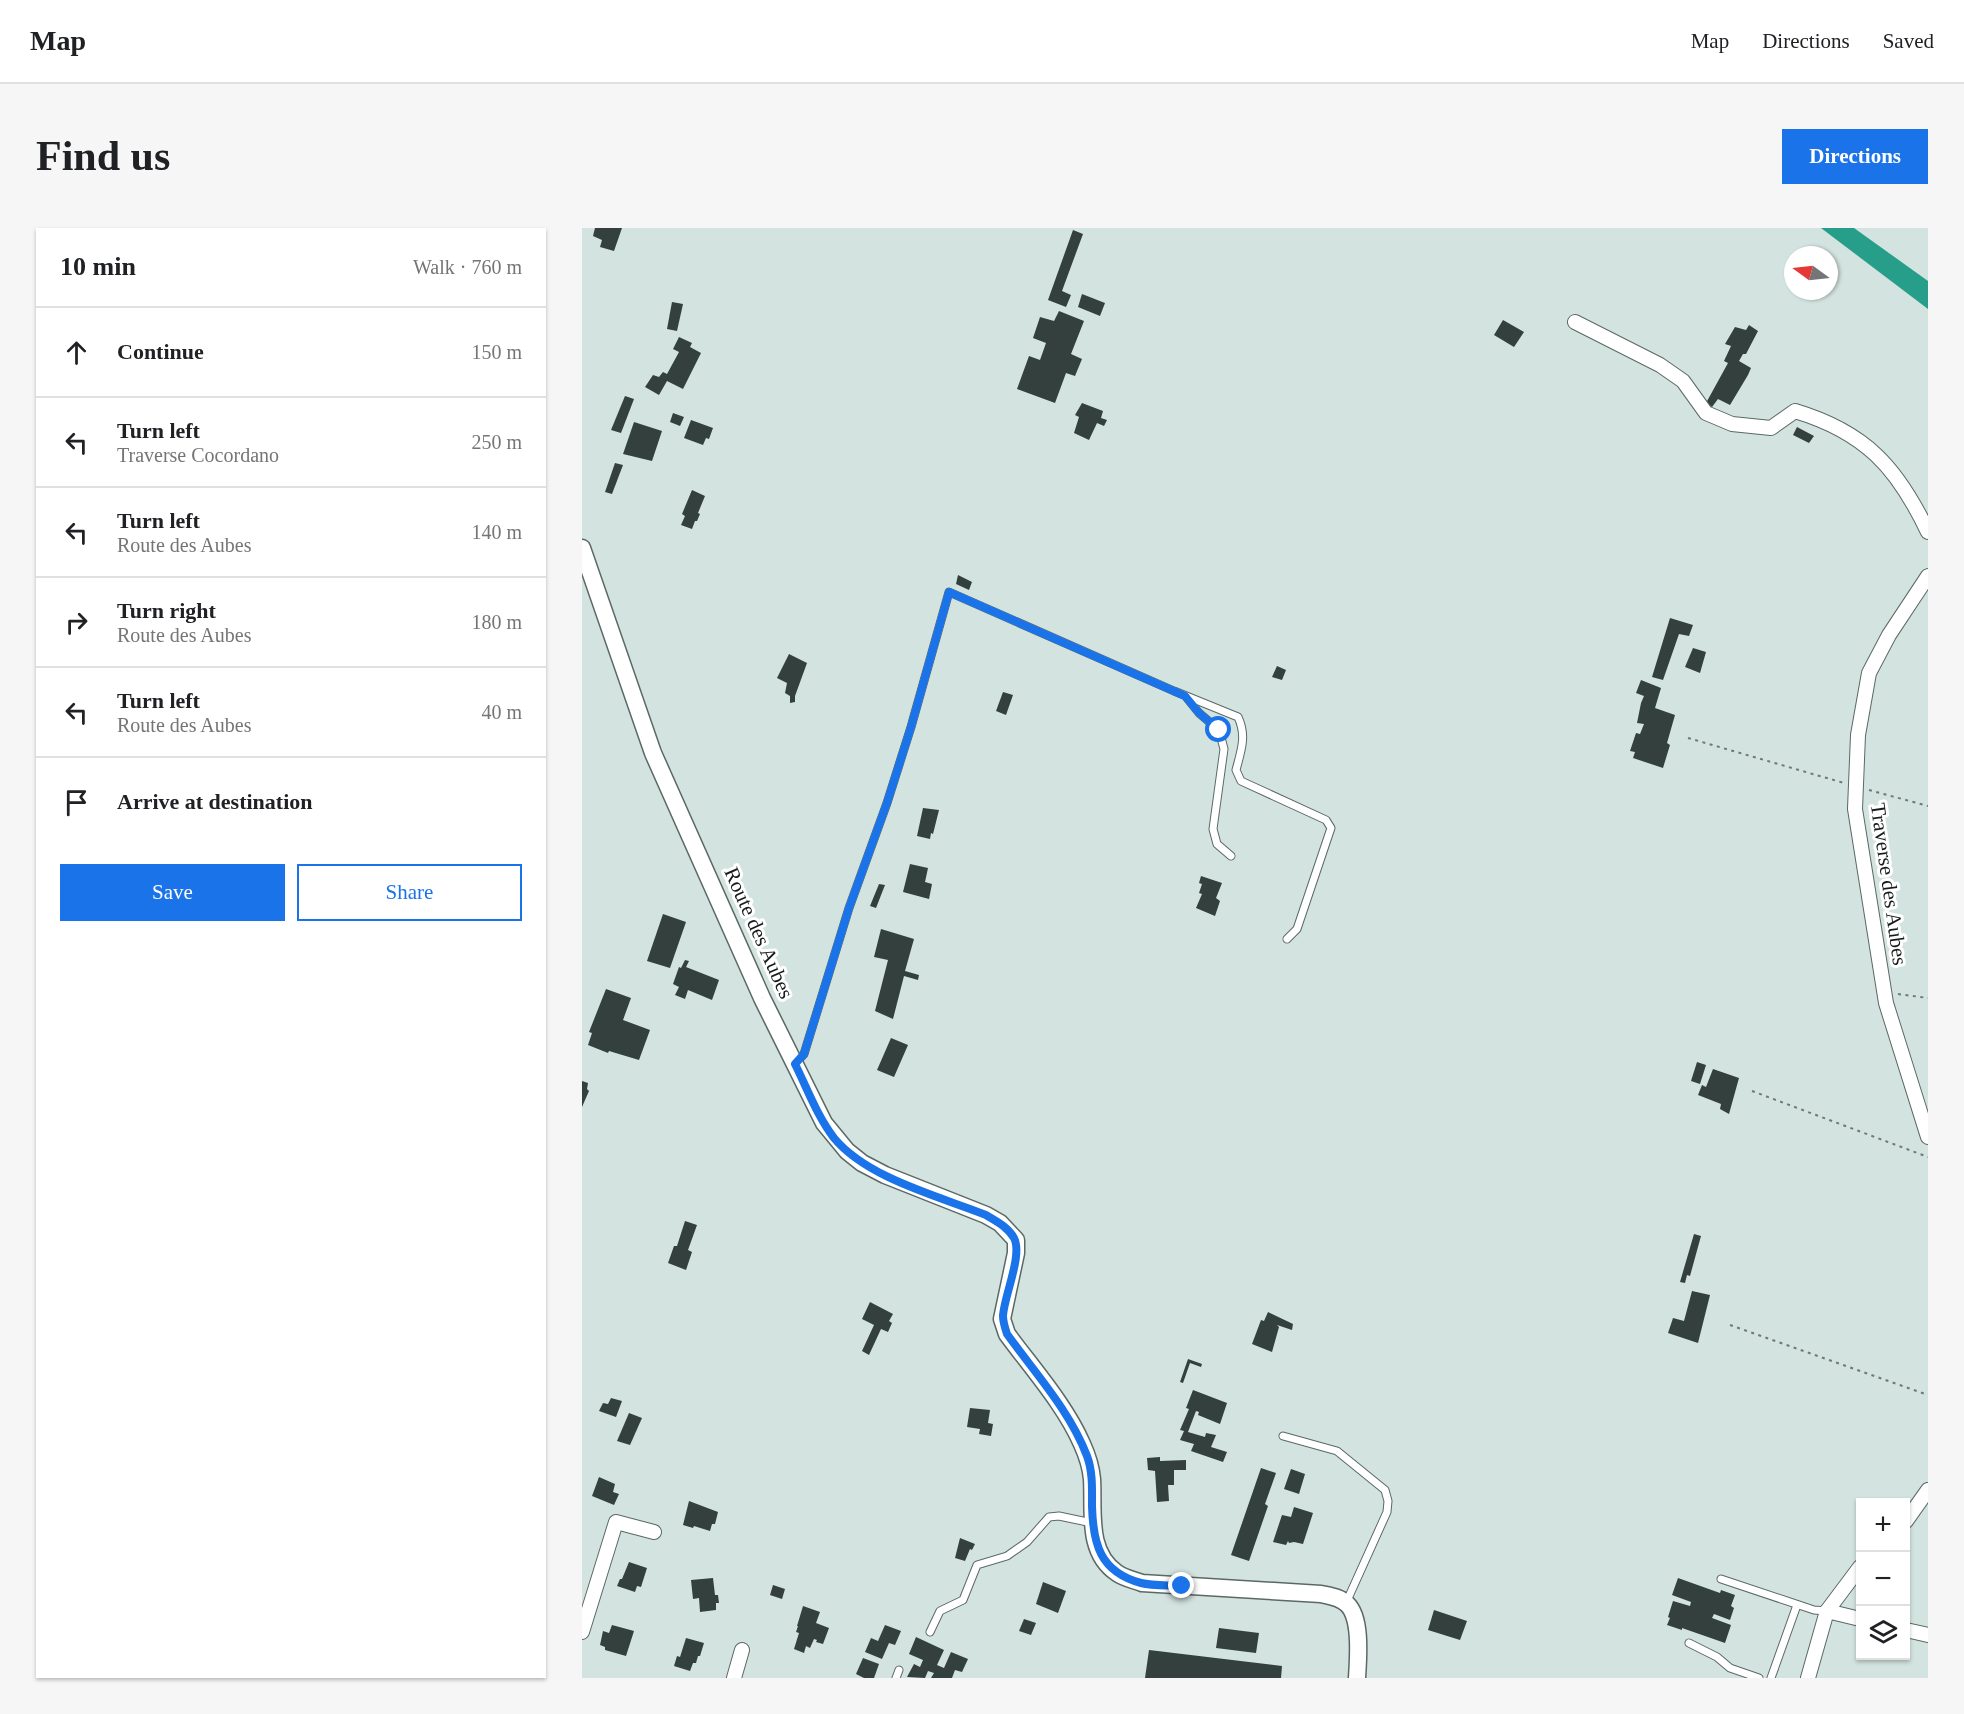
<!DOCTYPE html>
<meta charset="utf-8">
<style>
body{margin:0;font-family:"Times New Roman",serif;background:#f6f6f6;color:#202124}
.controls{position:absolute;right:18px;bottom:18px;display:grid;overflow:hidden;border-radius:0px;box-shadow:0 2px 4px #0004}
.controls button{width:54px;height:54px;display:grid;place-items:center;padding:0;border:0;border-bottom:2px solid #e0e0e0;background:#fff;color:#202124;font:30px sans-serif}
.compass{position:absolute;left:1202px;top:18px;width:54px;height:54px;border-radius:50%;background:#fff;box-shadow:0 2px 4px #0004;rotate:285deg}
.stop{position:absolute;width:18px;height:18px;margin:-14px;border:4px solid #1a73e8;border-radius:50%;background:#fff}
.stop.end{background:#1a73e8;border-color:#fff;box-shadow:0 2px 6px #0008}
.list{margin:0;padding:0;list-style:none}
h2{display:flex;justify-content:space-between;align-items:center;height:78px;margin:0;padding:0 24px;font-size:26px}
h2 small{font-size:20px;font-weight:400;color:#757577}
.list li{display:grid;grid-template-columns:39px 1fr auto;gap:18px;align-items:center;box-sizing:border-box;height:90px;padding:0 24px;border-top:2px solid #e0e0e0}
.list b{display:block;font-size:22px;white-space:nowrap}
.list p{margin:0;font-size:20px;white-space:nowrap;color:#757577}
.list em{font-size:20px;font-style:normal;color:#757577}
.actions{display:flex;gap:12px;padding:18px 24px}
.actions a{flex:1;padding:14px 0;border:2px solid #1a73e8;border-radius:0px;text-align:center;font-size:21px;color:#1a73e8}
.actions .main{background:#1a73e8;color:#fff}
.icon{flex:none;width:33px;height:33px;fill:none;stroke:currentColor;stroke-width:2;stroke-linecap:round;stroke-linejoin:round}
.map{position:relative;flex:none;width:1346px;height:1450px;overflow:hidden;border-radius:0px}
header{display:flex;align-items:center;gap:36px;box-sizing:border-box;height:84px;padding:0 30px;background:#fff;border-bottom:2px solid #e0e0e0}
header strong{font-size:28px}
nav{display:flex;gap:33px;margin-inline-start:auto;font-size:21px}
.intro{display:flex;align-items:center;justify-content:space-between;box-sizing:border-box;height:144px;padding:0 36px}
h1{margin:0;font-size:42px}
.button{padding:15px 27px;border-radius:0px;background:#1a73e8;color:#fff;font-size:21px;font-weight:700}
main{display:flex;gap:36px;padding:0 36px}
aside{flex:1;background:#fff;border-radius:0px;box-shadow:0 2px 4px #0004}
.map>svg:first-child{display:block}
</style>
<header>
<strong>Map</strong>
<nav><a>Map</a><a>Directions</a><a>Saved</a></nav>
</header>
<div class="intro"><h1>Find us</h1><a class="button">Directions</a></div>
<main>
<aside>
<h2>10 min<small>Walk · 760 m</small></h2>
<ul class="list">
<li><svg class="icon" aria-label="ahead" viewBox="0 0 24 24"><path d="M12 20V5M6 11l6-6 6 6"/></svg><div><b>Continue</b></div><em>150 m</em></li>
<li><svg class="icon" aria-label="left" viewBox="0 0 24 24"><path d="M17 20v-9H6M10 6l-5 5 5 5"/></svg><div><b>Turn left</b><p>Traverse Cocordano</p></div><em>250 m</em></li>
<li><svg class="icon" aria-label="left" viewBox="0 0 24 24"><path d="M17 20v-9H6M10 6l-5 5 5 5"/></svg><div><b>Turn left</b><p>Route des Aubes</p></div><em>140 m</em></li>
<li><svg class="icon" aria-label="right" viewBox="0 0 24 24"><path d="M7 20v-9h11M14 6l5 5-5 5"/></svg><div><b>Turn right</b><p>Route des Aubes</p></div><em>180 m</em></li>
<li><svg class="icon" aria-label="left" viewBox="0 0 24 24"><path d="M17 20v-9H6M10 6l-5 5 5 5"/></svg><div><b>Turn left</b><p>Route des Aubes</p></div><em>40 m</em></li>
<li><svg class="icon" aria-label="arrive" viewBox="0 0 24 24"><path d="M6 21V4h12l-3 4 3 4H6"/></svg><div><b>Arrive at destination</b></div></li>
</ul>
<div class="actions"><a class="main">Save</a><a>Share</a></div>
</aside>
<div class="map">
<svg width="1346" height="1450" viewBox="0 0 1346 1450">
<rect width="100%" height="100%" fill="#d3e3df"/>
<path fill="#279e8a" d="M1239 0H1272L1346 53V81Z"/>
<g fill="#33403d">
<path d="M13 0H40L32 23 18 19 20 12 11 8Z"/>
<path d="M491 2 501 6 480 63 489 67 484 79 466 72Z"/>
<path d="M500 66 523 75 518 88 496 79Z"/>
<path d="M90 74 101 76 95 103 85 101Z"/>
<path d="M477 83 502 93 489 126 500 131 493 148 484 145 473 175 435 161 447 128 458 132 464 115 451 110 458 89 472 93Z"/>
<path d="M921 92 942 104 932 119 912 107Z"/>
<path d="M1167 97 1176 103 1164 126H1161L1157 133 1169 140 1166 147 1148 177 1136 171 1130 179 1124 175 1146 135 1142 133 1149 118 1143 116 1153 99 1164 102Z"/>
<path d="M97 109 110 115 108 119 119 125 101 161 85 153 77 167 63 159 71 147 77 149 81 144 85 146 97 124 91 121Z"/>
<path d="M43 168 52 171 39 205 29 202Z"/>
<path d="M500 175 521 183 519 190 525 192 522 198 515 195 507 212 492 205 497 189 493 187Z"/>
<path d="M91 185 102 189 98 198 88 194Z"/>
<path d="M109 192 131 200 127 211 124 210 121 217 102 210Z"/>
<path d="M52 194 80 203 70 233 41 226Z"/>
<path d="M1215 199 1232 208 1227 215 1211 207Z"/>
<path d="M33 235 41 237 30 266 23 264Z"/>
<path d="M110 262 123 268 116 285 118 286 115 293H113L110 301 99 297 103 288 100 286Z"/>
<path d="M376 347 390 354 387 362 374 356Z"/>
<path d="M1088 390 1111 397 1107 408 1097 406 1081 452 1070 449Z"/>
<path d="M1111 420 1124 424 1118 445 1103 439Z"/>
<path d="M207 426 225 435 213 468V474L208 475V468L203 465 205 455 195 450Z"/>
<path d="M695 438 704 442 700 452 690 449Z"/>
<path d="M1059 452 1079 460 1073 480 1093 487 1085 515 1088 517 1081 540 1051 530 1053 524 1048 523 1054 505 1058 506 1062 496 1055 495 1059 475 1062 468 1054 465Z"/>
<path d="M421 464 431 467 424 487 414 483Z"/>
<path d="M341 580 357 582 351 606 349 605 348 611 335 608Z"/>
<path d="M328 636 346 640 343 654 350 656 347 671 321 664Z"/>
<path d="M619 648 640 655 634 670 638 673 633 688 614 680 620 666 617 665 620 656 617 655Z"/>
<path d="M297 656 303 657 294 680 288 678Z"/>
<path d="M81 686 104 694 88 740 65 733Z"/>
<path d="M299 701 332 711 323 743 337 747 336 752 322 748 311 791 293 783 306 732 292 729Z"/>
<path d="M103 732 107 733 104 739 137 752 130 772 106 762 103 771 93 767 97 759 91 756 97 739 99 740Z"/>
<path d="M24 761 49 770 41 792 68 802 57 832 27 823 26 825 6 817 10 805 7 804Z"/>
<path d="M309 810 326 817 312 849 295 842Z"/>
<path d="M1115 834 1124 837 1118 856 1109 853Z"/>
<path d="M1131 841 1157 850 1147 886 1138 881 1139 876 1116 867 1120 857 1124 859Z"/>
<path d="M0 853 6 855 5 861 7 863 0 879Z"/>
<path d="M103 993 115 997 106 1022 110 1024 104 1042 86 1035 92 1018H95Z"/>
<path d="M1112 1006 1119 1008 1108 1048 1105 1047 1103 1055 1098 1054Z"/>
<path d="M1110 1063 1128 1067 1116 1115 1086 1105 1091 1090 1102 1093Z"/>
<path d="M288 1074 311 1086 307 1093 310 1095 306 1104 299 1101 287 1127 280 1123 292 1097 280 1091Z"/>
<path d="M686 1084 711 1096 710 1102 695 1097 697 1099 690 1124 670 1116 679 1092 682 1093Z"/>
<path d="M606 1131 620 1136 619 1139 608 1135 601 1155 598 1154Z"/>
<path d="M611 1162 645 1175 638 1196 616 1187 617 1184 614 1183 606 1204 623 1209 624 1205 634 1207 629 1219 645 1224 641 1234 609 1223 612 1216 598 1212 602 1203 598 1202 607 1181 604 1180Z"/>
<path d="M29 1170 40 1173 34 1189 17 1183 21 1175 26 1176Z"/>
<path d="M388 1180 408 1182 406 1195 411 1196 409 1208 397 1206 398 1201 385 1199Z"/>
<path d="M47 1185 60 1190 48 1217 35 1213Z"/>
<path d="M578 1229V1233L604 1232V1242H592V1257H586L587 1273 575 1274 573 1243 566 1242 565 1230Z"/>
<path d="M679 1240 694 1245 683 1276 686 1278 667 1333 649 1327Z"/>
<path d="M709 1241 723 1246 717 1266 702 1261Z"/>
<path d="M17 1249 33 1256 31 1264 37 1266 32 1277 10 1268Z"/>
<path d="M107 1273 136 1284 133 1296H130L128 1303 112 1298 111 1300 101 1297Z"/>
<path d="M712 1279 731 1285 721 1316 712 1314 707 1315 706 1313 704 1317 691 1314 700 1287 709 1289Z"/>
<path d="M378 1310 393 1316 390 1322 388 1321 383 1333 373 1330Z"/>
<path d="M47 1334 65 1340 59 1359 55 1358 53 1364 35 1358 38 1351H40Z"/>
<path d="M131 1350 133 1367H136L137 1375H134V1382L118 1384 117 1370 111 1371 109 1352Z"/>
<path d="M1096 1350 1138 1365 1139 1362 1153 1367 1149 1378 1152 1380 1148 1392 1132 1386 1130 1390 1149 1397 1143 1415 1100 1400V1402L1085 1397 1088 1390 1086 1389 1091 1373 1108 1378 1109 1374 1090 1367Z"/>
<path d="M461 1354 484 1363 476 1385 454 1376Z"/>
<path d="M191 1357 203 1361 200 1371 188 1367Z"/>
<path d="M221 1378 238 1384 234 1395 247 1400 241 1416 234 1414 235 1412 232 1411 228 1420 224 1418 222 1425 212 1421 217 1405 214 1404 216 1398H215Z"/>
<path d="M852 1382 885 1393 878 1412 846 1402Z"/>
<path d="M442 1391 454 1395 449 1407 437 1403Z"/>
<path d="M30 1397 52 1403 44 1428 23 1422V1419L18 1417 21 1403 27 1405Z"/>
<path d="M303 1397 319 1403 313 1417 307 1415 300 1431 283 1424 289 1410 296 1413Z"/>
<path d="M637 1400 677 1405 674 1425 634 1420Z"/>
<path d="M334 1409 362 1422 355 1437 362 1440 369 1424 386 1431 380 1444 373 1442 370 1450H349L352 1445 346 1443 343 1450 325 1449 332 1436 338 1439 341 1432 327 1426Z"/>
<path d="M104 1410 122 1415 118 1428H116L114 1435H111L108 1443 92 1438 95 1428 98 1429Z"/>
<path d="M567 1422 700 1438 699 1450H563Z"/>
<path d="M281 1430 297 1436 292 1450H282L274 1446Z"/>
</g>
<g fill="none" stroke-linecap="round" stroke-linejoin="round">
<g stroke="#5b6966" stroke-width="9">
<g id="service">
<path d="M605 470 617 485 637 502 642 521 631 601 635 616 649 628"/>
<path d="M213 836 222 826 267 680 305 575 329 499 367 364 592 463 656 489C665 508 659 523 654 542L659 553 744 592 749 600 715 701 705 711"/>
<path d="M701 1208 755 1223 803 1262 806 1273 805 1284 764 1375"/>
<path d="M1139 1351 1232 1382 1245 1383"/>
<path d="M348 1404 358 1383 381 1372 395 1337 425 1328 445 1314 467 1289 477 1288 510 1295"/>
<path d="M1107 1415 1135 1429 1148 1440 1177 1450"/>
<path d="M314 1450 317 1442"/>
<path d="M1189 1450 1215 1377"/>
</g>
</g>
<g stroke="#5b6966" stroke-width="16">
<g id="minor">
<path d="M993 94 1078 137 1101 153 1124 185 1150 196 1189 200 1213 183C1283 204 1315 239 1346 304"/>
<path d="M1346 348 1307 407 1287 445 1276 507 1273 581 1304 775 1346 909"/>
<path d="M1324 1293 1346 1262"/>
<path d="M1245 1383 1278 1391"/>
<path d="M1324 1402 1346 1407"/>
<path d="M0 1404 34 1294 72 1304"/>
<path d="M152 1450 160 1422"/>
<path d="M1226 1450 1245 1383 1278 1339"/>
</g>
</g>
<g stroke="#5b6966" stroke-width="19">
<path id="tertiary" d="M0 320 71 525 180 770 242 895 265 923 280 935 303 947 404 987 418 995 434 1012V1025L420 1091 425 1106C450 1140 483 1177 500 1216 505 1227 509 1239 510 1251 512 1283 504 1324 535 1345 542 1350 552 1352 560 1355L739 1366C748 1368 758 1369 765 1376 780 1390 776 1431 775 1450"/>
</g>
<g stroke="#6f7976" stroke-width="2" stroke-dasharray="3 4.5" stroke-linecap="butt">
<path d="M1106 510 1262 555"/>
<path d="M1287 562 1346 578"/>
<path d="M1316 766 1346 770"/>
<path d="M1170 863 1346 929"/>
<path d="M1148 1097 1346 1167"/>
</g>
<use href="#service" stroke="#fff" stroke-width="7"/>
<use href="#minor" stroke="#fff" stroke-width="14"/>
<use href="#tertiary" stroke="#fff" stroke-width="16"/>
</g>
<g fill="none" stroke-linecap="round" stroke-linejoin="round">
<path stroke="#1a73e8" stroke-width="8" d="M600 1358C587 1357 571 1358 559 1355 518 1344 511 1316 510 1278 510 1262 511 1244 505 1228 488 1183 453 1145 425 1106 423 1100 421 1094 421 1088 422 1068 441 1027 432 1010 426 999 414 993 404 987 356 968 285 950 252 910 235 888 225 860 213 836L222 826 267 680 305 575 329 499 367 364 603 468 617 485 637 502"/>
</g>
<g text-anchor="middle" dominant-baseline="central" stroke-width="6" stroke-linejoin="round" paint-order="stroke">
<g font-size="21" fill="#171c1b" stroke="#fff">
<text transform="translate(1307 656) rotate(82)">Traverse des Aubes</text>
<text transform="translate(177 705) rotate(66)">Route des Aubes</text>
</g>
</g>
</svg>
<div class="controls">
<button>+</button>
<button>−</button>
<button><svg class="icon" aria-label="layers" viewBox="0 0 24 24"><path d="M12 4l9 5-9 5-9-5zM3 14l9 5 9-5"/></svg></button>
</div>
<svg class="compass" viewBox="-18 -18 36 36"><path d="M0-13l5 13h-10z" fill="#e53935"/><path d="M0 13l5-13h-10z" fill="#757577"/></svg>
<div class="stop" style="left:637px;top:502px"></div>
<div class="stop end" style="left:600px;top:1358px"></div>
</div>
</main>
